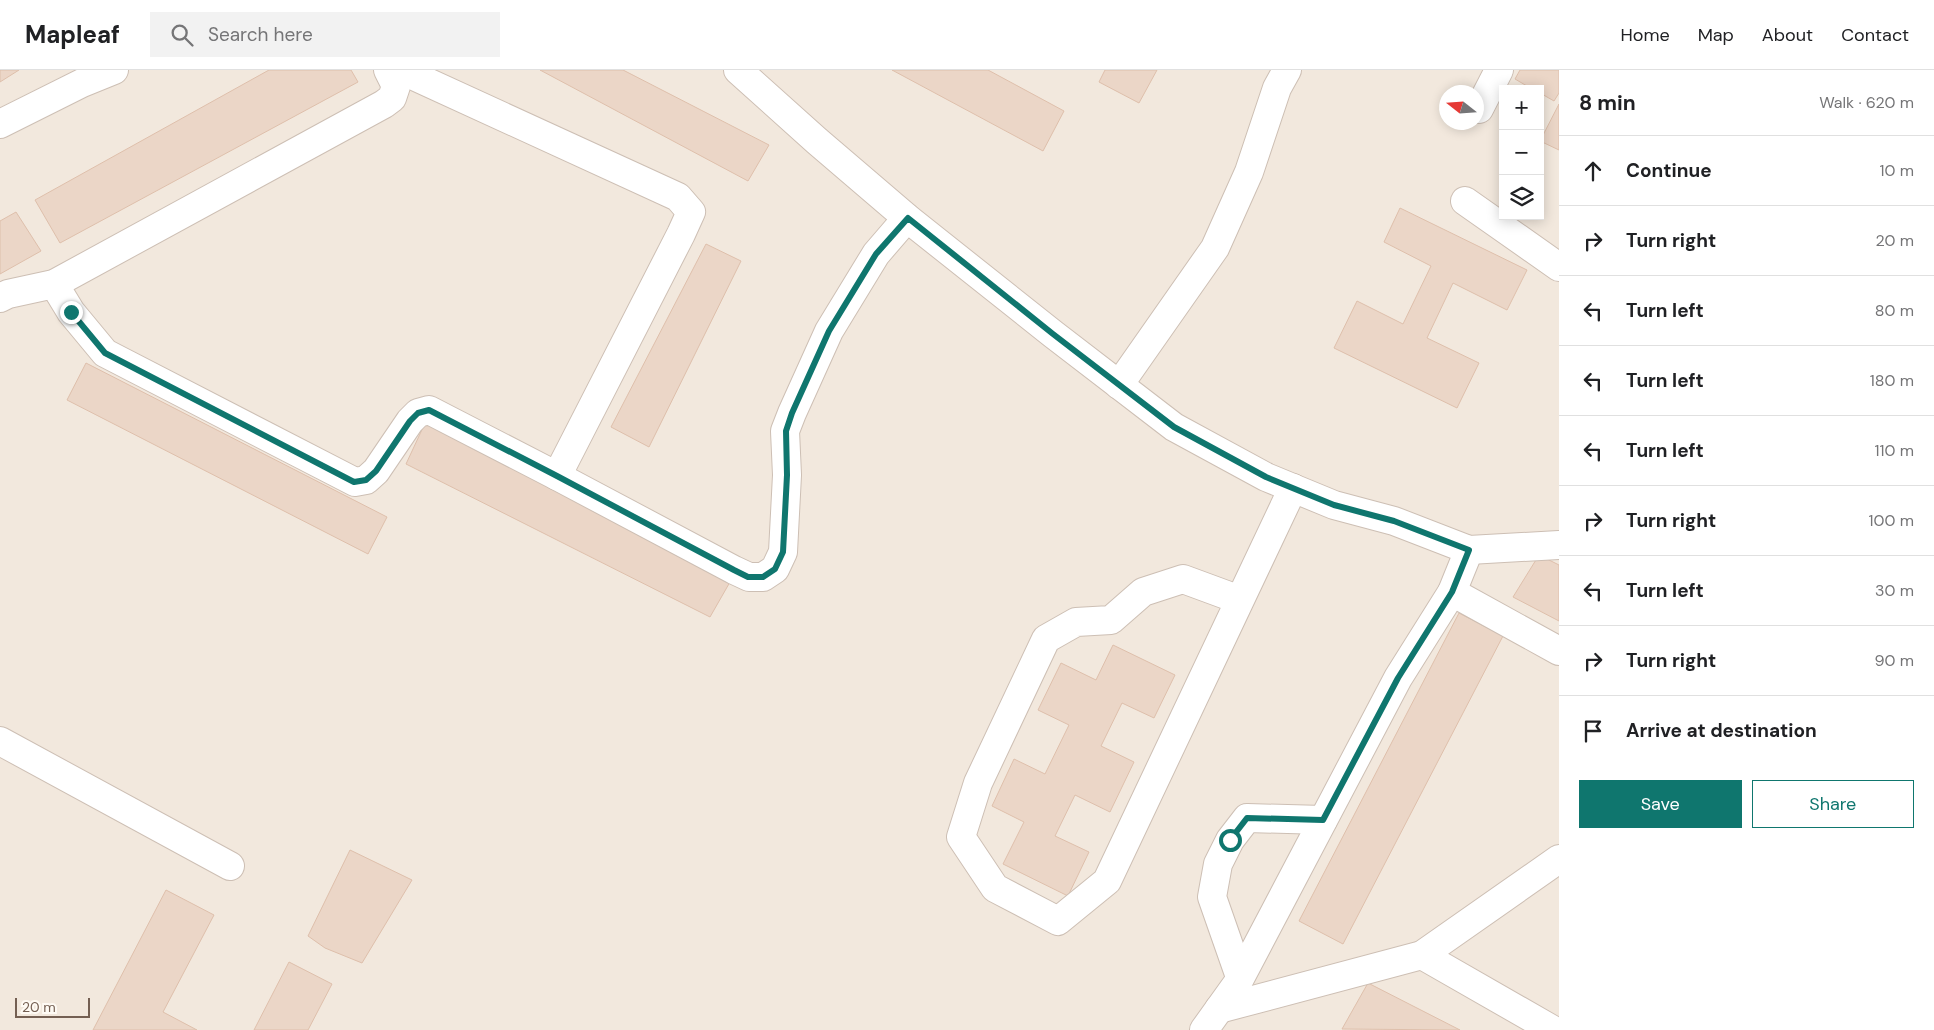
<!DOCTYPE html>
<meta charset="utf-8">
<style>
body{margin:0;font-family:"DM Sans",sans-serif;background:#f2f2f2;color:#202124}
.controls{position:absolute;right:15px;top:15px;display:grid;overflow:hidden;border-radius:0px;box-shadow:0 2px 12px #0003}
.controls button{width:45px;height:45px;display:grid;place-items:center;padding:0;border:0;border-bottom:1px solid #e0e0e0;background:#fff;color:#202124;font:25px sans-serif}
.compass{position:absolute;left:1439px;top:15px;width:45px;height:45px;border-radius:50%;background:#fff;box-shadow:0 2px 12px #0003;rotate:287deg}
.scale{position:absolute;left:15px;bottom:12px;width:75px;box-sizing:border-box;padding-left:5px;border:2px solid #745f52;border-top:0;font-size:14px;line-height:18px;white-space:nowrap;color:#745f52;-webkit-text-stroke:4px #fefaf4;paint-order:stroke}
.stop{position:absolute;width:15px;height:15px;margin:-11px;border:4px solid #0f766e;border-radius:50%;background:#fff}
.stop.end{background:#0f766e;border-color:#fff;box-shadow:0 1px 5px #0008}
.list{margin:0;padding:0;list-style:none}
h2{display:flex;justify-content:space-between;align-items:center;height:65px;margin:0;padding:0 20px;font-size:21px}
h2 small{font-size:16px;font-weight:400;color:#757577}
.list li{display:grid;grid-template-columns:32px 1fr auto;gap:15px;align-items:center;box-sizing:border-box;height:70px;padding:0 20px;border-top:1px solid #e0e0e0}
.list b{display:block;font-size:19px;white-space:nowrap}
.list em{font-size:16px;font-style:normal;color:#757577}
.actions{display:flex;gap:10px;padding:15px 20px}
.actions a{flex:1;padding:11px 0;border:1px solid #0f766e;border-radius:0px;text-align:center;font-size:18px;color:#0f766e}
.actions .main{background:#0f766e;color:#fff}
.icon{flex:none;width:28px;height:28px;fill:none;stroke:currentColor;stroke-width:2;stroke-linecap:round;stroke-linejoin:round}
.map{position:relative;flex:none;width:1559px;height:960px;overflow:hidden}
header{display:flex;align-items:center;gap:30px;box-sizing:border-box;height:70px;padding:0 25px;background:#fff;border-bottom:1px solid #e0e0e0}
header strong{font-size:24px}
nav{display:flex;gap:28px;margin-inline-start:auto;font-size:18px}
.search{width:350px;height:45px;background:#f2f2f2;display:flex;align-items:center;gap:12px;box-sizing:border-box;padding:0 18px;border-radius:0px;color:#757577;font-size:19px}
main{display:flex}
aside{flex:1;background:#fff}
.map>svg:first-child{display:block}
</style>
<header>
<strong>Mapleaf</strong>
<div class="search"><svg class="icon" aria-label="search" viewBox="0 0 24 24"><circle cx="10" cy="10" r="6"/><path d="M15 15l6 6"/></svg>Search here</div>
<nav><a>Home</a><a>Map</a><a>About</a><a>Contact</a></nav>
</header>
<main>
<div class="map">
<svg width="1559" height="960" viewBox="0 0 1559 960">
<rect width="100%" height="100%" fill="#fbf6ee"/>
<path fill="#f2e8dd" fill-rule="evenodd" d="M0 0H1559V960H0ZM1503 19H1540V146H1503ZM1446 22H1476V52H1446Z"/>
<g fill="#ebd6c7" stroke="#debfab">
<path d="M0 0H19L0 12Z"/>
<path d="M269 0H351L358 12 60 173 35 130Z"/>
<path d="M540 0H623L769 75 748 111Z"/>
<path d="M892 0H988L1064 41 1043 81Z"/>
<path d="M1105 0H1157L1139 33 1099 12Z"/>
<path d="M1520 0H1559V23L1554 31 1540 23V19H1532L1515 9Z"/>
<path d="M1559 34V80L1540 71Z"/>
<path d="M1400 138 1527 200 1507 240 1453 213 1427 268 1479 293 1457 338 1334 278 1357 231 1403 254 1431 196 1384 172Z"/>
<path d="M16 142 41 181 0 204V151Z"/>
<path d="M706 174 741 191 649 377 611 357Z"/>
<path d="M86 293 387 447 368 484 67 330Z"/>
<path d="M426 351 734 505 710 547 406 394Z"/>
<path d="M1539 485 1559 495V551L1513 527Z"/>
<path d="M1459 543 1503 566 1343 874 1299 851Z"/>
<path d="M1113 575 1175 605 1154 648 1122 633 1101 676 1134 692 1110 742 1075 725 1055 766 1089 782 1068 826 1003 794 1024 752 992 736 1014 689 1045 704 1069 655 1038 640 1061 593 1096 610Z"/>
<path d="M350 780 412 810 362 893 325 878 308 866Z"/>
<path d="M166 820 214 845 163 942 197 960H93Z"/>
<path d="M289 892 332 914 308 960H254Z"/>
<path d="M1368 913 1460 960 1342 959Z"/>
</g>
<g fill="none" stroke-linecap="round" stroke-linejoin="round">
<g stroke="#cdbfb4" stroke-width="30">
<g id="minor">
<path d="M401 0 678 127 691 142 681 164 557 406"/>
<path d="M738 0 817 71 907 148 1053 264 1174 357 1266 407 1334 435 1394 451 1469 480 1559 475"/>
<path d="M1479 39 1499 0"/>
<path d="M0 54 82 13 114 0"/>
<path d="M1465 131 1559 197"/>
<path d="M54 214 71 242 105 283 355 412 366 410 376 401 410 351 418 343 429 340 557 406 734 500 749 507H763L775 499 783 482 787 405 785 361 792 343 829 261 876 184 907 148"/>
<path d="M0 228 8 224 54 214 384 34 392 28 396 16 388 0"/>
<path d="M1119 315 1215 178 1249 102 1277 18 1287 0"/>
<path d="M1469 480 1452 522 1559 581"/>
<path d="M1240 530 1183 509 1143 522 1111 550 1076 552 1046 569 978 713 961 767 995 818 1058 851 1107 811 1293 418"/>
<path d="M0 671 230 796"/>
<path d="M1422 885 1553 960"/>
<path d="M1240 907 1212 827 1218 794 1230 770 1247 748 1323 750"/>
<path d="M1219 939 1422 885 1559 789"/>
<path d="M1204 960 1237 914 1398 608 1452 522"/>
</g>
</g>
<use href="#minor" stroke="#fff" stroke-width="28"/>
</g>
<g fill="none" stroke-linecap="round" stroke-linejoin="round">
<path stroke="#0f766e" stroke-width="6" d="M71 242 105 283 354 412 366 410 376 401 410 351 418 343 429 340 557 406 734 500 748 507H763L775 499 783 482 787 405 786 361 792 343 829 261 876 184 908 148 1053 264 1174 357 1266 407 1334 435 1394 451 1469 480 1452 522 1398 608 1323 750 1247 748 1230 770"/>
</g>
</svg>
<div class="controls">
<button>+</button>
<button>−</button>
<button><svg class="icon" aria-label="layers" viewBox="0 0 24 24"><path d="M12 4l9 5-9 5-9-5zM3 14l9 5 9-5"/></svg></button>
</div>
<svg class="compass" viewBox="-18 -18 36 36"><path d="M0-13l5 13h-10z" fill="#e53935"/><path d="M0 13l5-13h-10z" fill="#757577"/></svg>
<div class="scale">20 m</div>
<div class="stop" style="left:1230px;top:770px"></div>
<div class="stop end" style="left:71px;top:242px"></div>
</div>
<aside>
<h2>8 min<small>Walk · 620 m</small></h2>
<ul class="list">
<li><svg class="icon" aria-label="ahead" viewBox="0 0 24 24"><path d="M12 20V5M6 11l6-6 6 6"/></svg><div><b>Continue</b></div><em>10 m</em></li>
<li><svg class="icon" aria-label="right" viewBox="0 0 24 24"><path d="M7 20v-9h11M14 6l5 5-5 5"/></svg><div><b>Turn right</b></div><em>20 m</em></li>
<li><svg class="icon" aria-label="left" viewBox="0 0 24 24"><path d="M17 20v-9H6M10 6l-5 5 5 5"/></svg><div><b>Turn left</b></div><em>80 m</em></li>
<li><svg class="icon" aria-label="left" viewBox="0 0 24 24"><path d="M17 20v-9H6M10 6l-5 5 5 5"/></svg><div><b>Turn left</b></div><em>180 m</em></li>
<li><svg class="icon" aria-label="left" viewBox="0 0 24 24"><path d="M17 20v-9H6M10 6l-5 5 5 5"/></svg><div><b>Turn left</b></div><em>110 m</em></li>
<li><svg class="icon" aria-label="right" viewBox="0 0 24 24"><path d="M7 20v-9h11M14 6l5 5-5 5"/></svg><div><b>Turn right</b></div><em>100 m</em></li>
<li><svg class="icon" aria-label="left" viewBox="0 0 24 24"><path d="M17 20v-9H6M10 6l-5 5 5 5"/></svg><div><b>Turn left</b></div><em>30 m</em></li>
<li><svg class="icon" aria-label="right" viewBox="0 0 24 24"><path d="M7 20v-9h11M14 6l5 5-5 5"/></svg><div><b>Turn right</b></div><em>90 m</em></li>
<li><svg class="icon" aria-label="arrive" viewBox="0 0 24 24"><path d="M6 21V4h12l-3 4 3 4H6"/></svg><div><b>Arrive at destination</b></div></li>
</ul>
<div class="actions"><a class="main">Save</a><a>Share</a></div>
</aside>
</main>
